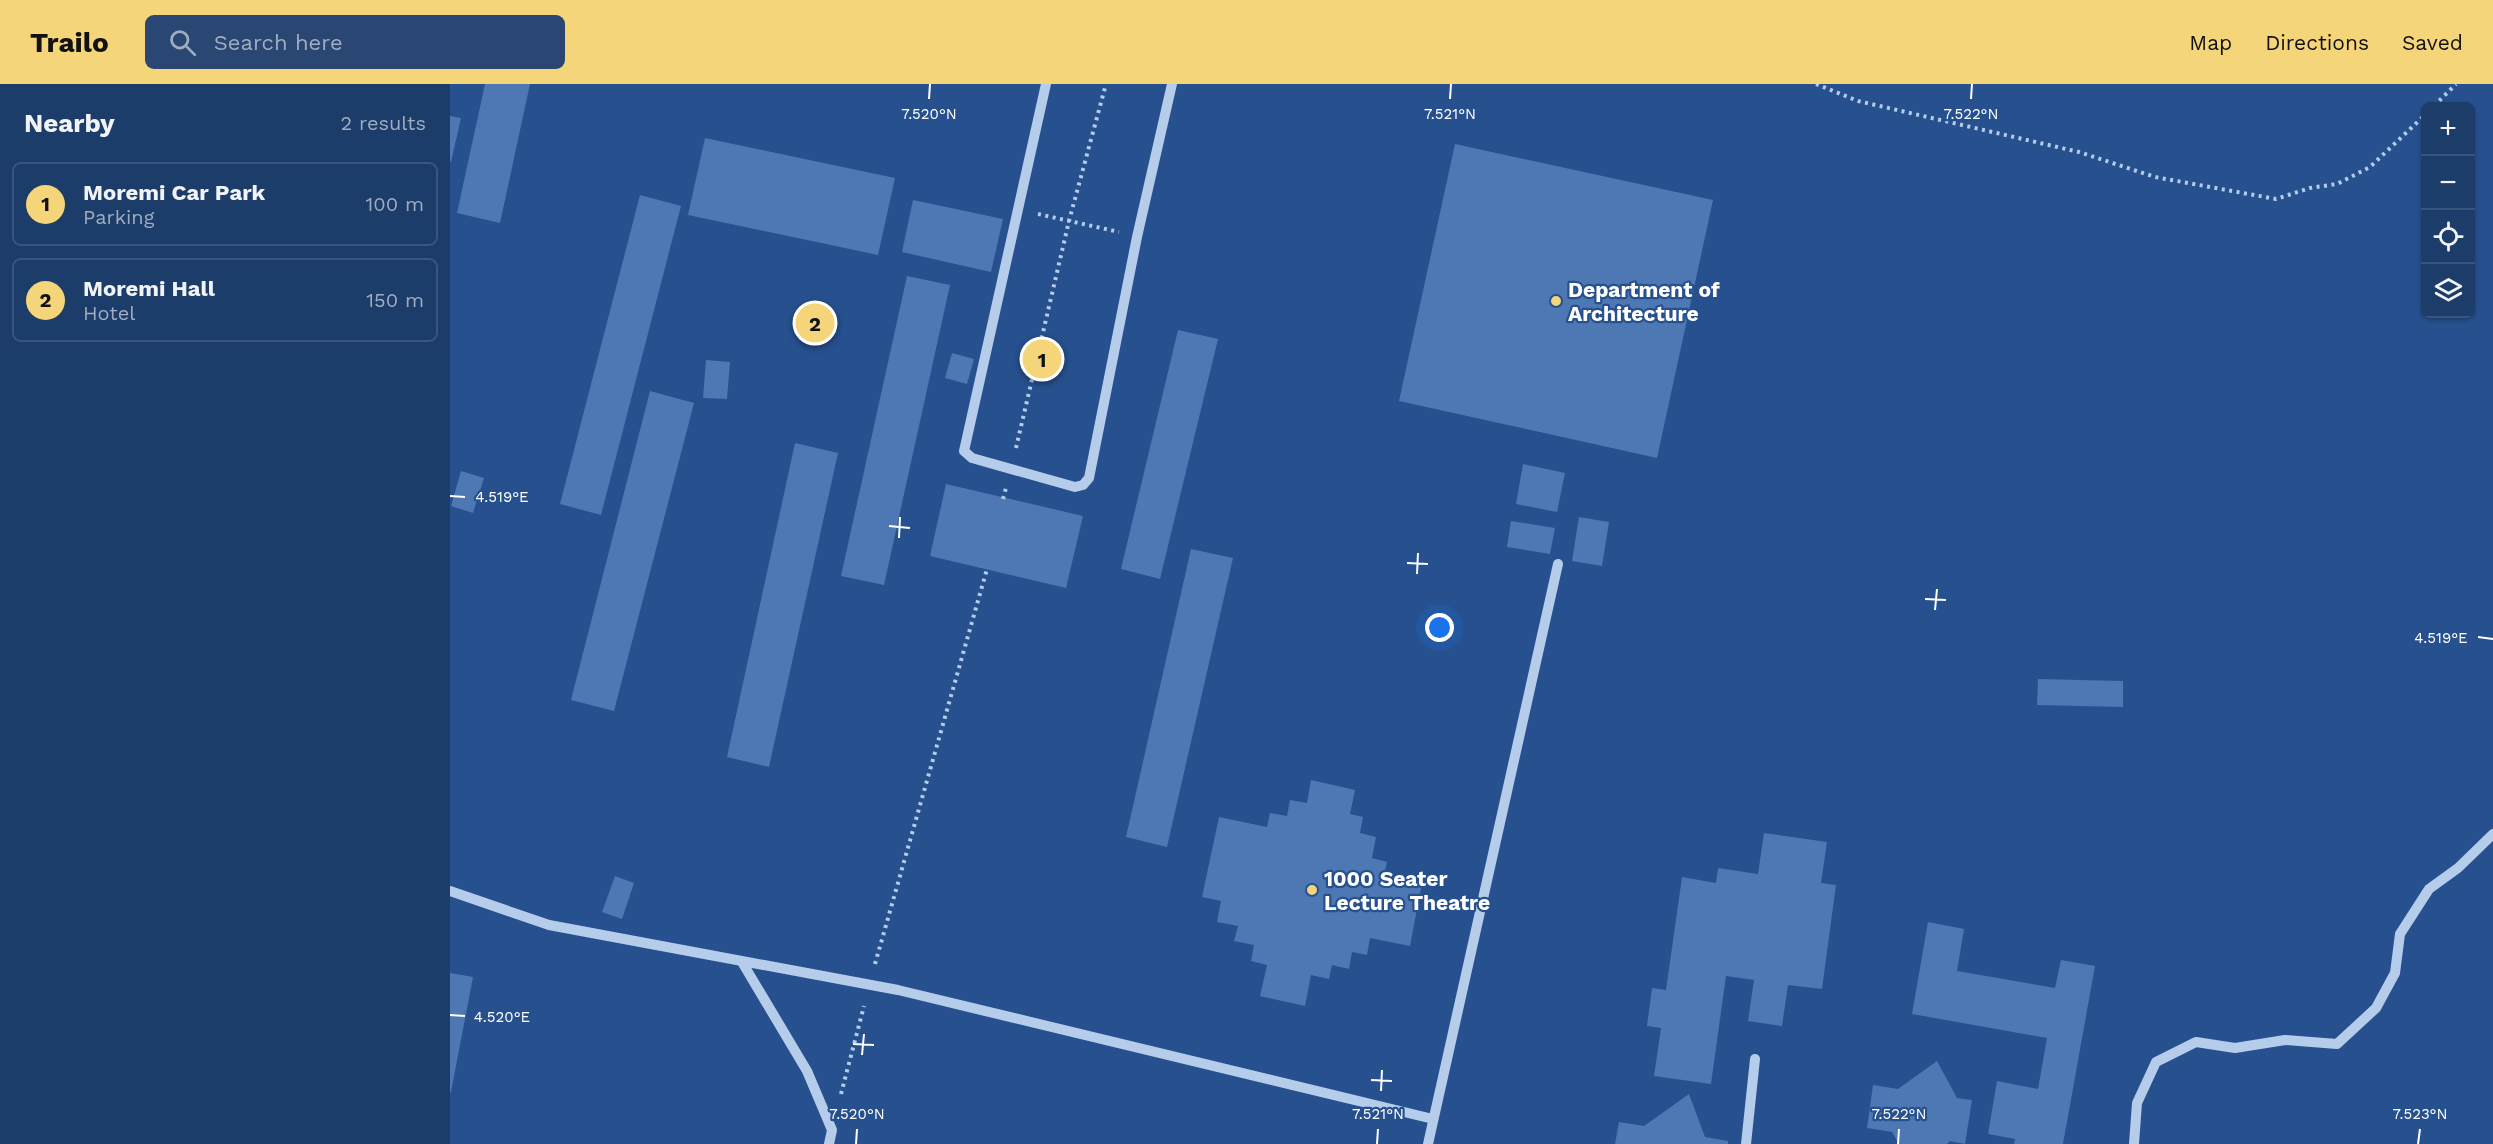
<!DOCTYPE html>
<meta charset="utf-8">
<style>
body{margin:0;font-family:"Work Sans",sans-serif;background:#294772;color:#f1f3f6}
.controls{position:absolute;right:18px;top:18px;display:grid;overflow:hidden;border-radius:9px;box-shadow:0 2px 4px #0004}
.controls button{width:54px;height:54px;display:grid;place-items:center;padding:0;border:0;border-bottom:2px solid #3a567e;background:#1c3c6a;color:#f1f3f6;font:30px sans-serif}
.you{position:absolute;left:990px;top:544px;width:21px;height:21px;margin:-15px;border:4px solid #fff;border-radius:50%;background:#1a73e8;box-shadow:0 0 0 9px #1a73e833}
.badge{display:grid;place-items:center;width:39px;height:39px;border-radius:50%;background:#f4d57a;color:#111;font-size:20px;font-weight:700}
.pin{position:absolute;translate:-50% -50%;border:3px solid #fff;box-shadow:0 2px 6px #0006}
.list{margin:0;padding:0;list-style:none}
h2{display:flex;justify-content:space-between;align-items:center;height:78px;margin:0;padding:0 24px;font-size:26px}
h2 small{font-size:20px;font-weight:400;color:#a0adc1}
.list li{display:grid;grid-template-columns:39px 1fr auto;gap:18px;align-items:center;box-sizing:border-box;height:84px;margin:0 12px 12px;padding:0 12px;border:2px solid #3a567e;border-radius:9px}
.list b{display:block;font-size:22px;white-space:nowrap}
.list p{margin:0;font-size:20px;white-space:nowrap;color:#a0adc1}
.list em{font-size:20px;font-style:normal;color:#a0adc1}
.icon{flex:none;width:33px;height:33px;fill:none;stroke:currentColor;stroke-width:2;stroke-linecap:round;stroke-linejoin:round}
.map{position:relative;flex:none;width:2043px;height:1060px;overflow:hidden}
header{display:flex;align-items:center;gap:36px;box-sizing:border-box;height:84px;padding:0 30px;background:#f4d57a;color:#111}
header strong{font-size:28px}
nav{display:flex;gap:33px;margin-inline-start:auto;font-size:21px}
.search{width:420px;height:54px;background:#294772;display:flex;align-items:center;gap:15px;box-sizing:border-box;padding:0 21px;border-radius:9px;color:#a0adc1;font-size:22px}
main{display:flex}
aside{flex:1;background:#1c3c6a}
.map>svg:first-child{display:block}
</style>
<header>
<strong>Trailo</strong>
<div class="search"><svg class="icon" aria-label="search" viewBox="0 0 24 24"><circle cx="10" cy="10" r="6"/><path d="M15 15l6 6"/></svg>Search here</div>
<nav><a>Map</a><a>Directions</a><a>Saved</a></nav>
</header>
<main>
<aside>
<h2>Nearby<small>2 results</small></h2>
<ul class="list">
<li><span class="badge">1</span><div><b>Moremi Car Park</b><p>Parking</p></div><em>100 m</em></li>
<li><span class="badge">2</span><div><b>Moremi Hall</b><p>Hotel</p></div><em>150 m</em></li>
</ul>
</aside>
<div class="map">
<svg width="2043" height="1060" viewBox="0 0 2043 1060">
<rect width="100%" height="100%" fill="#26508e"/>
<g fill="#4e78b4">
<path d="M35 0H80L50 139 7 129Z"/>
<path d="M0 32 11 34 1 78 0 77Z"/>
<path d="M255 54 445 94 428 171 238 131Z"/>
<path d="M1005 60 1263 116 1207 374 949 317Z"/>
<path d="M190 111 231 122 151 431 110 420Z"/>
<path d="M463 116 553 135 541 188 452 168Z"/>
<path d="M457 192 500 201 434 501 391 492Z"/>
<path d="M728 246 768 255 710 495 671 485Z"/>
<path d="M502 269 524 275 517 300 495 294Z"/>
<path d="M256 276 280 278 277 315 253 314Z"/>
<path d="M200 307 244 319 164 627 121 616Z"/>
<path d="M345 359 388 369 319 683 277 673Z"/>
<path d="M1073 380 1115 389 1107 428 1066 420Z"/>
<path d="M11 387 34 394 23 429 1 422Z"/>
<path d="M496 400 633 432 616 504 480 472Z"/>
<path d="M1129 433 1159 438 1152 482 1122 477Z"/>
<path d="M1061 437 1105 444 1100 470 1057 463Z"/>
<path d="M741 465 783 474 717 763 676 753Z"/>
<path d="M1588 595 1673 597V623L1587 621Z"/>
<path d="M861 696 905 706 900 730 913 733 910 749 926 753 922 774 937 778 934 791 972 799 960 862 920 854 917 871 902 868 899 885 882 881 879 895 861 891 855 922 810 912 817 881 801 877 804 861 784 857 788 842 767 838 771 817 752 813 769 733 817 743 820 729 837 732 840 716 857 719Z"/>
<path d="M1314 749 1377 758 1371 799 1386 801 1372 905 1338 901 1332 942 1298 937 1304 896 1276 892 1261 1000 1204 992 1211 944 1197 942 1202 904 1216 906 1232 793 1266 799 1268 784 1308 790Z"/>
<path d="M165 792 184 799 172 835 152 828Z"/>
<path d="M1478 838 1514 845 1507 887 1605 904 1611 876 1645 882 1613 1060H1564L1565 1055 1538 1050 1547 997 1588 1005 1597 954 1462 930Z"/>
<path d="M0 889 23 893 1 1008H0Z"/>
<path d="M1487 977 1507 1014 1522 1016 1515 1060 1500 1057 1497 1060H1449L1442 1048 1417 1044 1423 1001 1448 1005Z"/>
<path d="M1239 1010 1255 1053 1278 1057V1060H1165L1169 1038 1194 1042Z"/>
</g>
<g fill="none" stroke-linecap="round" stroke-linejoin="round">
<g stroke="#b6cceb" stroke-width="4" stroke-dasharray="3 4.5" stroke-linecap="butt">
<path d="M1366 0 1408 17 1629 68 1705 93 1826 115 1860 104 1887 100 1920 83 1976 30"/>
<path d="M1984 22 2006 0"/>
<path d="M588 130 669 148"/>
<path d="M566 364 619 137 656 0"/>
<path d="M553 415 556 404"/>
<path d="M425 880 537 485"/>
<path d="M391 1010 414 922"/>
</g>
<g stroke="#b6cceb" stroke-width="10">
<path d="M596 0 514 367 522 374 625 403 633 401 639 394 687 153 722 0"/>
<path d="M0 807 99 841 448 906 983 1035"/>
<path d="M292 878 357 987 382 1046 379 1060"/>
<path d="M978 1060 1108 480"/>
<path d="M1296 1060 1305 975"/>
<path d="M1684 1060 1687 1019 1706 978 1746 958 1785 964 1835 956 1887 960 1926 924 1945 889 1950 850 1979 805 2008 784 2043 750"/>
</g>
</g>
<path fill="none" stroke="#fff" stroke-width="2" d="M479 15 480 0M1000 15 1001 0M1521 15 1522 0M0 412 15 413M439 442 460 444M449 454 450 433M957 479 978 480M967 490 968 469M1475 515 1496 516M1485 526 1487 505M2028 553 2043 555M0 931 15 932M403 960 424 961M412 971 414 950M921 996 942 997M931 1007 932 986M406 1060 407 1045M927 1060 928 1045M1448 1060 1449 1045M1968 1060 1970 1045"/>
<g fill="#f4d57a" stroke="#26508e" stroke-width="2">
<circle cx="1106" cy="217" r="6"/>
<circle cx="862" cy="806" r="6"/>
</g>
<g text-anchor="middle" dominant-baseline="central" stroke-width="4.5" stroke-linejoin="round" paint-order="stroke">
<g font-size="21" font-weight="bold" fill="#fff" stroke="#26508e" text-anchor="start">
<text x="1118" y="205">Department of<tspan x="1118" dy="24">Architecture</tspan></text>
<text x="874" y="794">1000 Seater<tspan x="874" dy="24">Lecture Theatre</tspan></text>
</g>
</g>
<g font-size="15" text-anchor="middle" fill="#fff" stroke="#26508e" stroke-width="4.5" stroke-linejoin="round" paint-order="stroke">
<text x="479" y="35">7.520°N</text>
<text x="1000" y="35">7.521°N</text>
<text x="1521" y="35">7.522°N</text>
<text x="52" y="418">4.519°E</text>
<text x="1991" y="559">4.519°E</text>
<text x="52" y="938">4.520°E</text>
<text x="407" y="1035">7.520°N</text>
<text x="928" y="1035">7.521°N</text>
<text x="1449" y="1035">7.522°N</text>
<text x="1970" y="1035">7.523°N</text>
</g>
</svg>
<div class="controls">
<button>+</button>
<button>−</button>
<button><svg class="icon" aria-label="locate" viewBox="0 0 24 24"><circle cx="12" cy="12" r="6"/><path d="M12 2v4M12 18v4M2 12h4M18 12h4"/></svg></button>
<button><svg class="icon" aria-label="layers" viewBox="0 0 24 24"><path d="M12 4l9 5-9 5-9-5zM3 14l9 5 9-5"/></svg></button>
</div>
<div class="you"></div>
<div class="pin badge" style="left:592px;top:275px">1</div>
<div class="pin badge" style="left:365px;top:239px">2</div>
</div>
</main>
